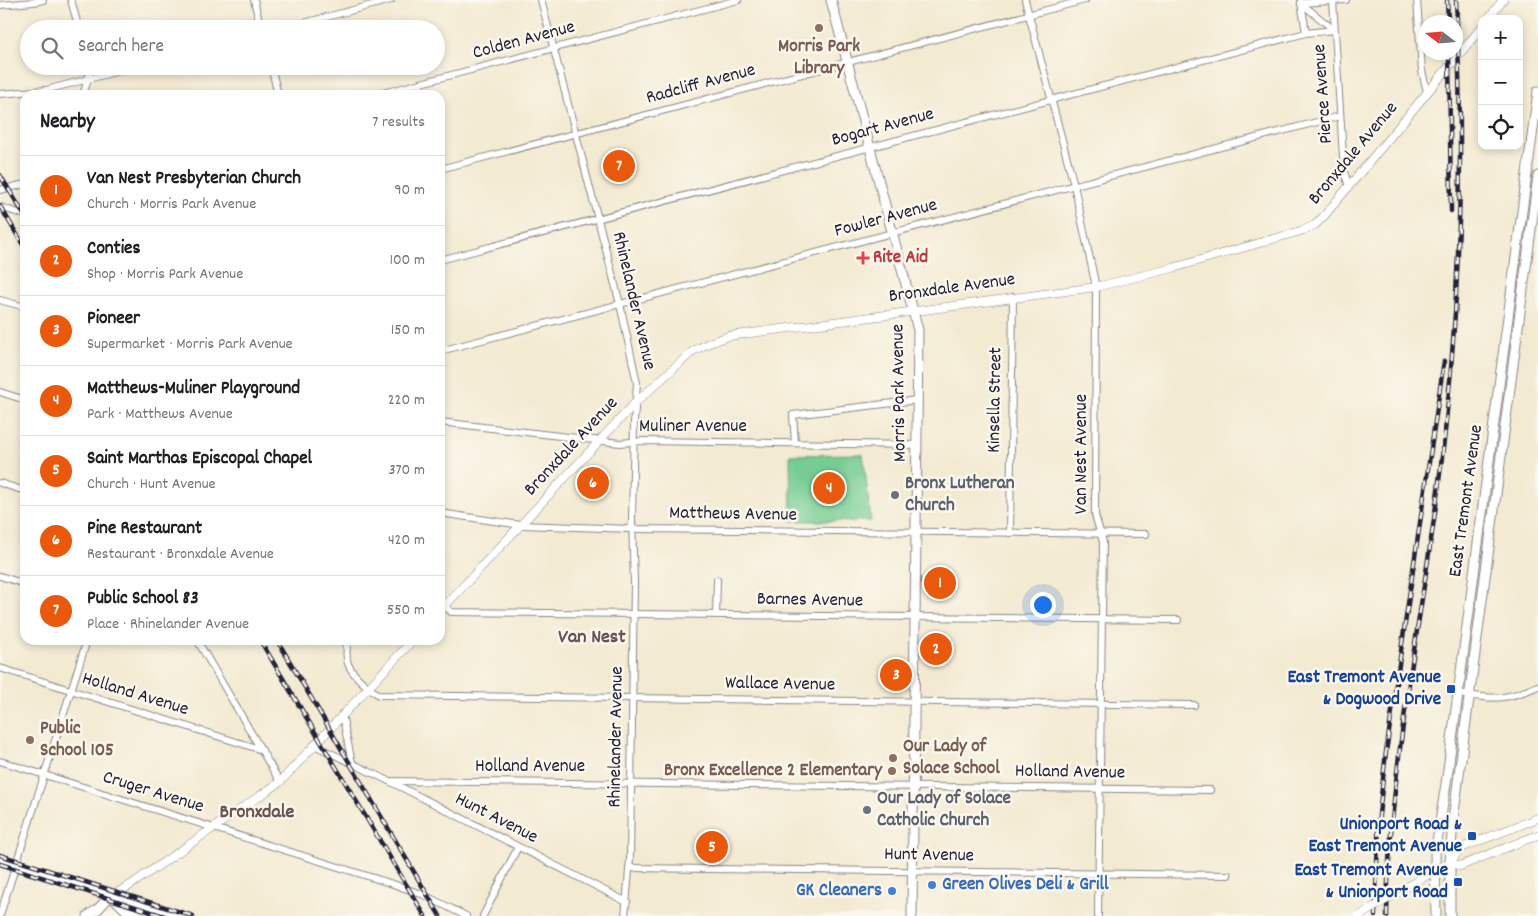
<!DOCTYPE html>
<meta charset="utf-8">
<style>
body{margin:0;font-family:Dekko,sans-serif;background:#f2f2f2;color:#202124}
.controls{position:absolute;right:15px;top:15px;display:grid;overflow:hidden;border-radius:10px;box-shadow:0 2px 8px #0003}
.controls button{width:45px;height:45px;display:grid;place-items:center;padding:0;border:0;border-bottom:1px solid #e0e0e0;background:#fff;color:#202124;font:25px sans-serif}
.compass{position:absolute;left:1418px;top:15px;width:45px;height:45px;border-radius:50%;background:#fff;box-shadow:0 2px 8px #0003;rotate:286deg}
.you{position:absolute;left:1042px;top:604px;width:18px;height:18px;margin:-12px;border:4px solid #fff;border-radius:50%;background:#1a73e8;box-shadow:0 0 0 8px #1a73e833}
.badge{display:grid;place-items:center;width:32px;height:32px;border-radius:50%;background:#ea580c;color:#fff;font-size:16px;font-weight:700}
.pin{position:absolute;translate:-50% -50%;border:2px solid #fff;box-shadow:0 1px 5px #0006}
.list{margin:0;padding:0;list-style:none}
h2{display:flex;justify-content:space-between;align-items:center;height:65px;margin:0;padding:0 20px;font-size:21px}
h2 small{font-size:16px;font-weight:400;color:#757577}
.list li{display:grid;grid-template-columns:32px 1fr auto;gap:15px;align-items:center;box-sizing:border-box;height:70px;padding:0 20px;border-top:1px solid #e0e0e0}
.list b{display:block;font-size:19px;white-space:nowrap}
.list p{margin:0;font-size:16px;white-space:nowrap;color:#757577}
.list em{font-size:16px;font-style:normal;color:#757577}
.icon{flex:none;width:28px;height:28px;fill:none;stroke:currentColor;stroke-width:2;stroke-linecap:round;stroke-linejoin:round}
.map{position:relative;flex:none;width:1538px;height:916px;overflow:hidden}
.search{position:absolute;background:#fff;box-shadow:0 2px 8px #0003;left:20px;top:20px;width:425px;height:55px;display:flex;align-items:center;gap:12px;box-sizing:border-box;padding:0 18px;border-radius:28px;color:#757577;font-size:19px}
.panel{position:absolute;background:#fff;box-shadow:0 2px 8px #0003;left:20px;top:90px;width:425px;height:555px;border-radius:15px}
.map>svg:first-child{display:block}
</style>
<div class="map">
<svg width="1538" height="916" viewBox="0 0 1538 916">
<rect width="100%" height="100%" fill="#fbf7ec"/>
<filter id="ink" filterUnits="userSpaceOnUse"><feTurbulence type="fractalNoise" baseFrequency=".02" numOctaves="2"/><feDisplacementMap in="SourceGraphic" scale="10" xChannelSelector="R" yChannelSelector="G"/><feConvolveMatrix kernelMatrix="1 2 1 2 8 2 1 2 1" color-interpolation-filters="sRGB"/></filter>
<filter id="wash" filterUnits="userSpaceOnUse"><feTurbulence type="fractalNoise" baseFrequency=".0096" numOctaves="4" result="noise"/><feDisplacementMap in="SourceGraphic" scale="20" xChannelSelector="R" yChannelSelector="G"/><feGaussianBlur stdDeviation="1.12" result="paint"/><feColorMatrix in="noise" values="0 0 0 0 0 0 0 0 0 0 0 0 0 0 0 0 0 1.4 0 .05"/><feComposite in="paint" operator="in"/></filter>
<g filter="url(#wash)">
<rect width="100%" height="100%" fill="#f3ead2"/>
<path fill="#74cd93" stroke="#4b7867" d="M863 454 871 521H791L790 455Z"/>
</g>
<g filter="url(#ink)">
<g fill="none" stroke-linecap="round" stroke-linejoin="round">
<g stroke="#8a8686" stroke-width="8">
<g id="minor">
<path d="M71 0 79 29"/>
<path d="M254 0 261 29"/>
<path d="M541 0 620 304 637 383 634 422 632 521 634 583 630 859 625 916"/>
<path d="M1025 0 1074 185 1096 287 1095 515 1103 542 1098 916"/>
<path d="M1417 0 1422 71 1427 92"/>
<path d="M1333 1 1344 172 1349 186"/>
<path d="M1301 2 1306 33"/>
<path d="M1301 3 1346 0"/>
<path d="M1301 3 1334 30"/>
<path d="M0 5 34 2 43 0"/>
<path d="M281 29 391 0"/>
<path d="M271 66 278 95"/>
<path d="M0 94 46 90 138 66"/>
<path d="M83 95 90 73 88 66"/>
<path d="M375 95 738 0"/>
<path d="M440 169 1085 0"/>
<path d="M0 190 25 184"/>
<path d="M0 207 25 215"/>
<path d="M440 260 1306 33 1334 30"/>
<path d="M0 300 25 307"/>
<path d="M440 351 1340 116"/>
<path d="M0 392 25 400"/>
<path d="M440 422 620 443 642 441 918 445"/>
<path d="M795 443 793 415 918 400"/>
<path d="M0 483 25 491"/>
<path d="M440 513 521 525 632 529 1146 534"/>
<path d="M1010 533 1013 297"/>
<path d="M0 576 25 584"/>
<path d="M445 606 451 612 1178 620"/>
<path d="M716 615 717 580"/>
<path d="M197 640 280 782"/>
<path d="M347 640C347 647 346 654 347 660 349 673 369 689 379 695L1194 705"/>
<path d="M0 668 262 750"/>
<path d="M1458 694C1493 699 1505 701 1538 686"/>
<path d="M342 714 352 763"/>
<path d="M314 745 389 781 627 902"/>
<path d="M0 761 396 885 424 895 466 916"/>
<path d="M389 781 1210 790"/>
<path d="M630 868 1228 875"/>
<path d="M0 915 87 640"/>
<path d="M483 916 518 847"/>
</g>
</g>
<g stroke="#8a8686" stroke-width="9">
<g id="tertiary">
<path d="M1488 19 1503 0"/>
<path d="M440 611 635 403 693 351 709 343 729 336 1096 287 1173 268 1304 230 1315 225 1324 216 1482 27"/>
<path d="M1450 862 1460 866 1538 835"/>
<path d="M1422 878 1450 862 1461 848 1538 818"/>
<path d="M109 897 129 886 280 782 413 640"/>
</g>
</g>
<g stroke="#8a8686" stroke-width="11">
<g id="secondary">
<path d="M831 0 918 330 912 916"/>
<path d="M0 860 100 891 115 899 134 901 180 916"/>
<path d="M115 899 127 911 144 916"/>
<path d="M88 916 98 909 109 897"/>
<path d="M1436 916 1435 855 1447 777 1538 91"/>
<path d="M1450 916V862L1453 820 1538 176"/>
</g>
</g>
<use href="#minor" stroke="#fff" stroke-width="6"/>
<use href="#tertiary" stroke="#fff" stroke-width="8"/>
<use href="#secondary" stroke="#fff" stroke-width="9"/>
<g stroke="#22223b" stroke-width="4.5">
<g id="rail">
<path d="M1447 0 1448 22"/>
<path d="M1449 52 1451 211"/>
<path d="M0 175 25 216"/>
<path d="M0 206 25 248"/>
<path d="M260 640 425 916"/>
<path d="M277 640 440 916"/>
<path d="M0 855 193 916"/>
<path d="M0 864 164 916"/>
<path d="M1375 916 1379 815 1386 752 1444 361"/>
<path d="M1387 916C1389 775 1418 637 1437 498 1459 334 1465 166 1456 0"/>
</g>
</g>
<use href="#rail" stroke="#fbf7ec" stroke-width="2.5" stroke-dasharray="8" stroke-linecap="butt"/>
<g stroke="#8a8686" stroke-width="9" stroke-linecap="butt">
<path id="tertiary-bridge" d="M1359 916 1422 878"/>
</g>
<use href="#tertiary-bridge" stroke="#fff" stroke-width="8"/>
</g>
</g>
<g fill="#8d6e63" stroke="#fbf7ec" stroke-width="2">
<circle cx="819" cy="28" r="5"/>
<circle cx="30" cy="740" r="5"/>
<circle cx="893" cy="758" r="5"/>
<circle cx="892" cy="771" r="5"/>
</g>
<path fill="#e0444e" stroke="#fbf7ec" stroke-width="2" d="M860.5 250.5h5v5h5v5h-5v5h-5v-5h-5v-5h5z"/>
<g fill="#6b7280" stroke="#fbf7ec" stroke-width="2">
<circle cx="895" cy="495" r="5"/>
<circle cx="867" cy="810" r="5"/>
</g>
<g fill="#1a4fb4" stroke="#fbf7ec" stroke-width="2">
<rect x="1446" y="684" width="10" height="10" rx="2.5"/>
<rect x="1467" y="831" width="10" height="10" rx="2.5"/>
<rect x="1453" y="877" width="10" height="10" rx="2.5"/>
</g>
<g fill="#3f7fe0" stroke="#fbf7ec" stroke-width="2">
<circle cx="932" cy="885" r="5"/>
<circle cx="892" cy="891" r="5"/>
</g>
<g text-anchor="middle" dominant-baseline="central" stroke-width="5" stroke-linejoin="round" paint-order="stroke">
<g font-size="19" fill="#22223b" stroke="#fbf7ec">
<text transform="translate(524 41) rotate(-15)">Colden Avenue</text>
<text transform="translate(701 85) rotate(-15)">Radcliff Avenue</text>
<text transform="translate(1324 94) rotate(-94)">Pierce Avenue</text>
<text transform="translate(883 128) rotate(-15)">Bogart Avenue</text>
<text transform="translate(1354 154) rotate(-50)">Bronxdale Avenue</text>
<text transform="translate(886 219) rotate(-15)">Fowler Avenue</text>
<text transform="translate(952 289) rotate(-8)">Bronxdale Avenue</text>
<text transform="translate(633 301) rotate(77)">Rhinelander Avenue</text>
<text transform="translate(900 393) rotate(-91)">Morris Park Avenue</text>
<text transform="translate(996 400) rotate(-89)">Kinsella Street</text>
<text x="693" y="427">Muliner Avenue</text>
<text transform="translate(572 447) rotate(-47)">Bronxdale Avenue</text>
<text transform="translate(1082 454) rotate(-90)">Van Nest Avenue</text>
<text transform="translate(1467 501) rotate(-82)">East Tremont Avenue</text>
<text transform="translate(733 515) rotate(1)">Matthews Avenue</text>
<text transform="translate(810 601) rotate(1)">Barnes Avenue</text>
<text transform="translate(780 685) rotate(1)">Wallace Avenue</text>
<text transform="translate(135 695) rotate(17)">Holland Avenue</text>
<text transform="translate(617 737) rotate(-89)">Rhinelander Avenue</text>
<text x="530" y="767">Holland Avenue</text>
<text transform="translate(1070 773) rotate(1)">Holland Avenue</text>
<text transform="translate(153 793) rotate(17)">Cruger Avenue</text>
<text transform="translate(496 819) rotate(27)">Hunt Avenue</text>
<text transform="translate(929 856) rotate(1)">Hunt Avenue</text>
</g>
<g font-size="19" font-weight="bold" fill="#785e54" stroke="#fbf7ec" text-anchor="start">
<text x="819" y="47" text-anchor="middle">Morris Park<tspan x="819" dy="22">Library</tspan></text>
<text x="40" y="729">Public<tspan x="40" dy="22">School 105</tspan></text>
<text x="903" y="747">Our Lady of<tspan x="903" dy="22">Solace School</tspan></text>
<text x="882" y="771" text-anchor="end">Bronx Excellence 2 Elementary</text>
</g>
<g font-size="19" font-weight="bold" fill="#be3a42" stroke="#fbf7ec" text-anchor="start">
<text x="873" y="258">Rite Aid</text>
</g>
<g font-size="19" font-weight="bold" fill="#5b616d" stroke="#fbf7ec" text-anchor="start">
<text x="905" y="484">Bronx Lutheran<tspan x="905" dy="22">Church</tspan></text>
<text x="877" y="799">Our Lady of Solace<tspan x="877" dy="22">Catholic Church</tspan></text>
</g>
<g font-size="19" font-weight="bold" fill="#164399" stroke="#fbf7ec" text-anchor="end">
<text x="1441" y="678">East Tremont Avenue<tspan x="1441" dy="22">&amp; Dogwood Drive</tspan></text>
<text x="1462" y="825">Unionport Road &amp;<tspan x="1462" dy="22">East Tremont Avenue</tspan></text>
<text x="1448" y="871">East Tremont Avenue<tspan x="1448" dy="22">&amp; Unionport Road</tspan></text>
</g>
<g font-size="19" font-weight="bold" fill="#366cbe" stroke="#fbf7ec" text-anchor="start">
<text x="942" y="885">Green Olives Deli &amp; Grill</text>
<text x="882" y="891" text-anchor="end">GK Cleaners</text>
</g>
<g font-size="20" font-weight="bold" fill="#6a5351" stroke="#fbf7ec">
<text x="592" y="638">Van Nest</text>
<text x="257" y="813">Bronxdale</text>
</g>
</g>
</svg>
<div class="controls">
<button>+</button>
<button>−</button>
<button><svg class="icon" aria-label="locate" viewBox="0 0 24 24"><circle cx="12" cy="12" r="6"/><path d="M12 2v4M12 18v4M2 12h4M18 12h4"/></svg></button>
</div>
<svg class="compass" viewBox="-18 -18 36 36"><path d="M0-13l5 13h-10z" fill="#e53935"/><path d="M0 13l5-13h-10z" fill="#757577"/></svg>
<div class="you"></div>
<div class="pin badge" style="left:940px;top:583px">1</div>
<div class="pin badge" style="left:936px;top:649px">2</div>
<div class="pin badge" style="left:896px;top:675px">3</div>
<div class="pin badge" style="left:829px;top:488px">4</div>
<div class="pin badge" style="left:712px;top:847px">5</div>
<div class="pin badge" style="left:593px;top:483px">6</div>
<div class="pin badge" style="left:619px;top:166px">7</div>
<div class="search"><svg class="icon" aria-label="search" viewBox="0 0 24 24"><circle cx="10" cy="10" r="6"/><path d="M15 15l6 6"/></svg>Search here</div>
<section class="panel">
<h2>Nearby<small>7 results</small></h2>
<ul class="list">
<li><span class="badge">1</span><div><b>Van Nest Presbyterian Church</b><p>Church · Morris Park Avenue</p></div><em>90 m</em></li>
<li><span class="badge">2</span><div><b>Conties</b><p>Shop · Morris Park Avenue</p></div><em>100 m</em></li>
<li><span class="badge">3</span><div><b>Pioneer</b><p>Supermarket · Morris Park Avenue</p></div><em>150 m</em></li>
<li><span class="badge">4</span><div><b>Matthews-Muliner Playground</b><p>Park · Matthews Avenue</p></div><em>220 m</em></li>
<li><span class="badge">5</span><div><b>Saint Marthas Episcopal Chapel</b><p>Church · Hunt Avenue</p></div><em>370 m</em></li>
<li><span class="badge">6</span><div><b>Pine Restaurant</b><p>Restaurant · Bronxdale Avenue</p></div><em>420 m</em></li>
<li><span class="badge">7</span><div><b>Public School 83</b><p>Place · Rhinelander Avenue</p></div><em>550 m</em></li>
</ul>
</section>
</div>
